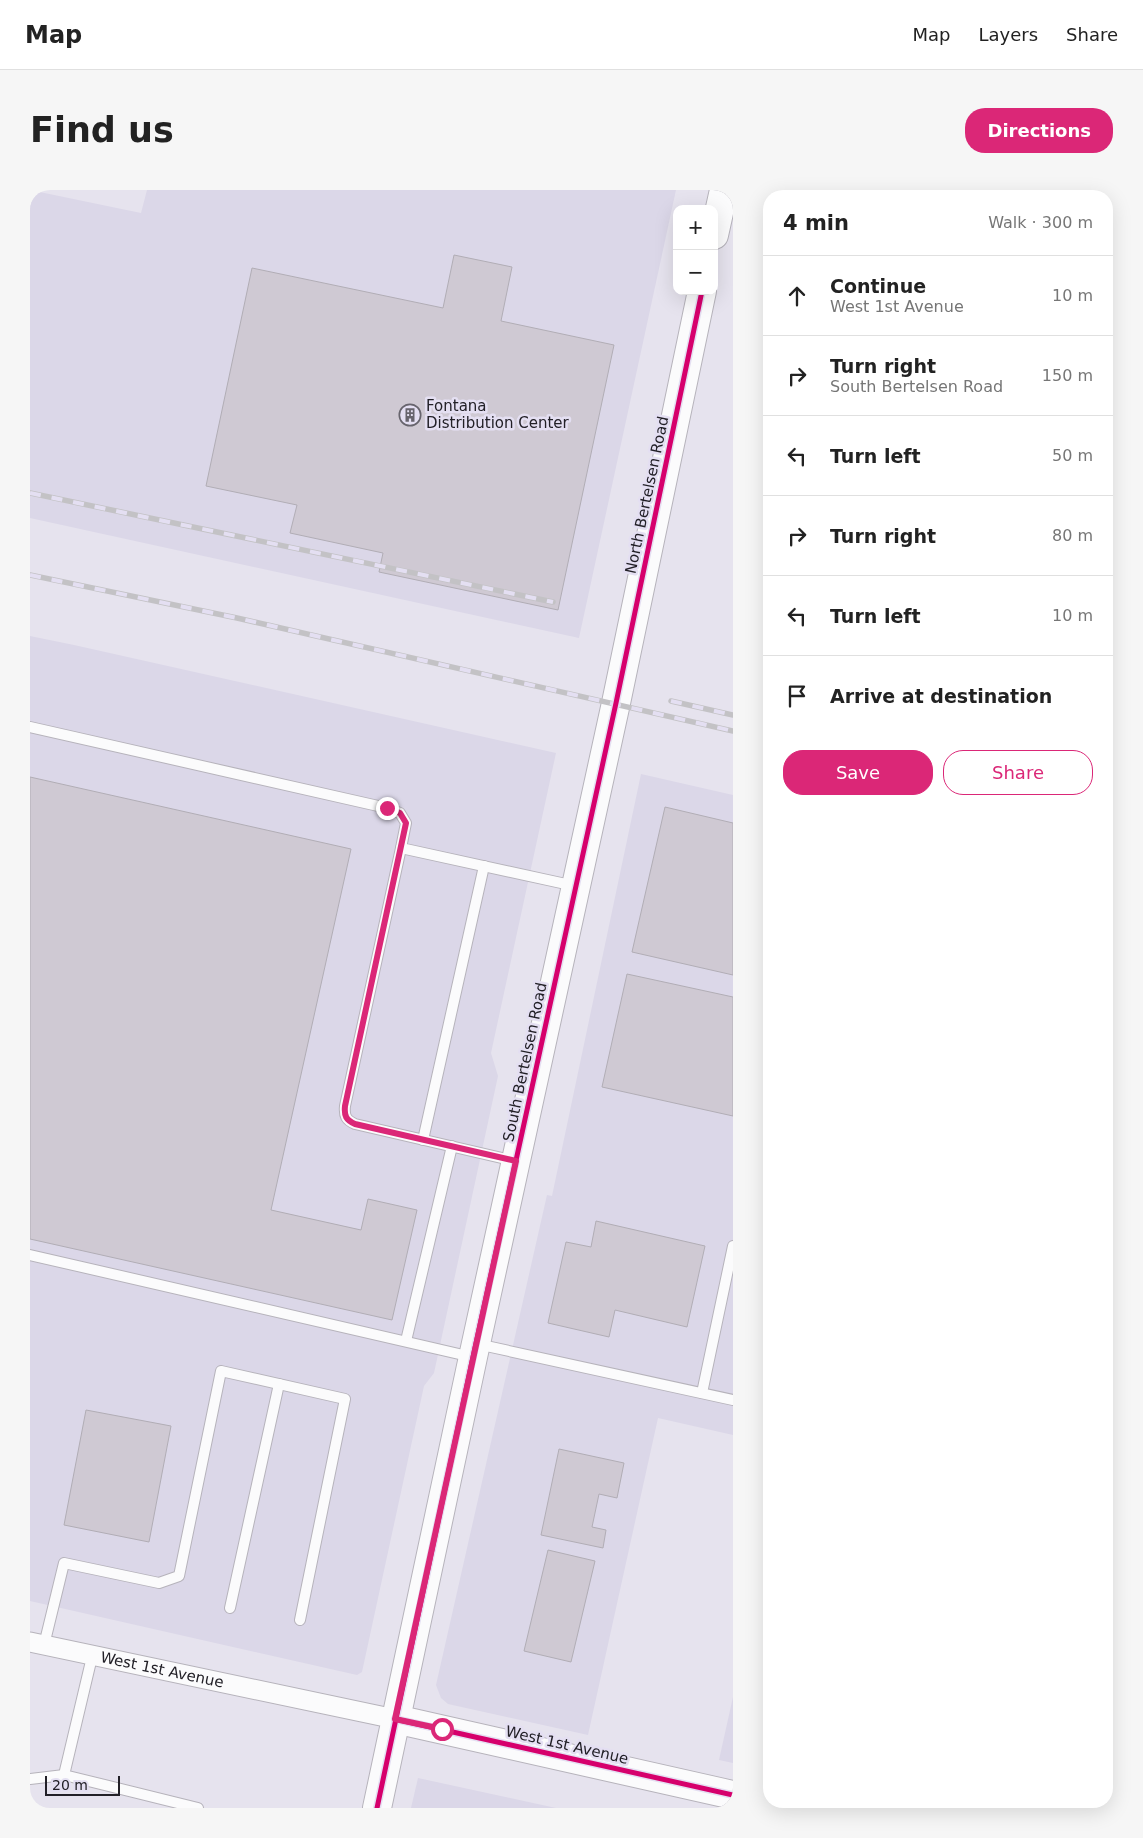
<!DOCTYPE html>
<meta charset="utf-8">
<style>
body{margin:0;font-family:"DejaVu Sans",sans-serif;background:#f6f6f6;color:#222}
.controls{position:absolute;right:15px;top:15px;display:grid;overflow:hidden;border-radius:10px;box-shadow:0 5px 20px #0002}
.controls button{width:45px;height:45px;display:grid;place-items:center;padding:0;border:0;border-bottom:1px solid #e0e0e0;background:#fff;color:#222;font:25px sans-serif}
.scale{position:absolute;left:15px;bottom:12px;width:75px;box-sizing:border-box;padding-left:5px;border:2px solid #222027;border-top:0;font-size:14px;line-height:18px;white-space:nowrap;color:#222027;-webkit-text-stroke:4px #e4dff2;paint-order:stroke}
.stop{position:absolute;width:15px;height:15px;margin:-11px;border:4px solid #db2777;border-radius:50%;background:#fff}
.stop.end{background:#db2777;border-color:#fff;box-shadow:0 1px 5px #0008}
.list{margin:0;padding:0;list-style:none}
h2{display:flex;justify-content:space-between;align-items:center;height:65px;margin:0;padding:0 20px;font-size:21px}
h2 small{font-size:16px;font-weight:400;color:#767676}
.list li{display:grid;grid-template-columns:32px 1fr auto;gap:15px;align-items:center;box-sizing:border-box;height:80px;padding:0 20px;border-top:1px solid #e0e0e0}
.list b{display:block;font-size:19px;white-space:nowrap}
.list p{margin:0;font-size:16px;white-space:nowrap;color:#767676}
.list em{font-size:16px;font-style:normal;color:#767676}
.actions{display:flex;gap:10px;padding:15px 20px}
.actions a{flex:1;padding:11px 0;border:1px solid #db2777;border-radius:20px;text-align:center;font-size:18px;color:#db2777}
.actions .main{background:#db2777;color:#fff}
.icon{flex:none;width:28px;height:28px;fill:none;stroke:currentColor;stroke-width:2;stroke-linecap:round;stroke-linejoin:round}
.map{position:relative;flex:none;width:703px;height:1618px;overflow:hidden;border-radius:20px}
header{display:flex;align-items:center;gap:30px;box-sizing:border-box;height:70px;padding:0 25px;background:#fff;border-bottom:1px solid #e0e0e0}
header strong{font-size:24px}
nav{display:flex;gap:28px;margin-inline-start:auto;font-size:18px}
.intro{display:flex;align-items:center;justify-content:space-between;box-sizing:border-box;height:120px;padding:0 30px}
h1{margin:0;font-size:35px}
.button{padding:12px 22px;border-radius:20px;background:#db2777;color:#fff;font-size:18px;font-weight:700}
main{display:flex;gap:30px;padding:0 30px}
aside{flex:1;background:#fff;border-radius:20px;box-shadow:0 5px 20px #0002}
.map>svg:first-child{display:block}
</style>
<header>
<strong>Map</strong>
<nav><a>Map</a><a>Layers</a><a>Share</a></nav>
</header>
<div class="intro"><h1>Find us</h1><a class="button">Directions</a></div>
<main>
<div class="map">
<svg width="703" height="1618" viewBox="0 0 703 1618">
<rect width="100%" height="100%" fill="#e6e3ee"/>
<g fill="#dbd7e8">
<path d="M0 0 111 23 117 0H646L549 448 0 328Z"/>
<path d="M0 446 44 455 526 563 461 863 468 886 404 1183 394 1196 332 1482 327 1485 0 1411Z"/>
<path d="M611 584 703 605V1245L628 1228 558 1545 418 1514 411 1508 406 1495 517 1005 522 1006Z"/>
<path d="M703 1507V1573L689 1570Z"/>
<path d="M388 1588 526 1618H381Z"/>
</g>
<g fill="#cfc9d3" stroke="#b1adb5">
<path d="M424 65 482 77 471 131 584 155 528 420 349 382 353 363 260 343 267 315 176 296 222 78 413 118Z"/>
<path d="M0 587 321 659 241 1020 331 1040 338 1009 387 1020 362 1130 0 1049Z"/>
<path d="M635 617 703 633V785L602 762Z"/>
<path d="M597 784 703 807V926L572 897Z"/>
<path d="M566 1031 675 1056 657 1137 585 1120 579 1147 518 1133 536 1052 561 1057Z"/>
<path d="M56 1220 141 1236 119 1352 34 1335Z"/>
<path d="M529 1259 594 1273 587 1308 569 1304 562 1337 576 1340 573 1358 511 1345Z"/>
<path d="M518 1360 565 1371 541 1472 494 1461Z"/>
</g>
<g fill="none" stroke-linecap="round" stroke-linejoin="round">
<g stroke="#b6b3bb" stroke-width="12">
<g id="lane">
<path d="M0 537 357 618 370 623 376 633 371 658 545 696"/>
<path d="M371 658 315 916C314 926 316 930 325 934L485 971"/>
<path d="M393 950 454 676"/>
<path d="M0 1065 442 1167"/>
<path d="M376 1151 422 956"/>
<path d="M447 1154 703 1210"/>
<path d="M672 1203 703 1056"/>
<path d="M200 1418 249 1194"/>
<path d="M14 1455 34 1373 129 1393 149 1386 191 1181 315 1209 270 1430"/>
<path d="M34 1585 62 1467"/>
<path d="M0 1589 34 1585 168 1618"/>
</g>
</g>
<g stroke="#b6b3bb" stroke-width="21">
<g id="street">
<path id="s1" d="M0 1452 365 1529"/>
</g>
</g>
<g stroke="#b6b3bb" stroke-width="30">
<g id="secondary">
<path d="M684 45 694 0"/>
<path d="M365 1529 703 1605"/>
<path d="M347 1618 443 1167 586 513 672 101"/>
</g>
</g>
<use href="#lane" stroke="#fbfbfc" stroke-width="10"/>
<use href="#street" stroke="#fbfbfc" stroke-width="19"/>
<use href="#secondary" stroke="#fbfbfc" stroke-width="28"/>
<g stroke="#c3c2c5" stroke-width="5.5">
<g id="rail">
<path d="M0 303 523 412"/>
<path d="M0 385 207 428 703 541"/>
<path d="M641 511 703 525"/>
</g>
</g>
<use href="#rail" stroke="#e4dff2" stroke-width="4" stroke-dasharray="11" stroke-linecap="butt"/>
<g stroke="#e4dff2" stroke-width="8">
<g id="cycleway">
<path d="M365 1529 703 1605"/>
<path d="M347 1618 443 1167 586 513 672 101"/>
</g>
</g>
<use href="#cycleway" stroke="#d6006c" stroke-width="5"/>
</g>
<g fill="none" stroke-linecap="round" stroke-linejoin="round">
<path stroke="#db2777" stroke-width="6" d="M357 618 370 623 376 633 315 916C314 926 316 930 325 934L486 971 365 1529 412 1539"/>
</g>
<defs>
<g id="building-ring" transform="scale(1.125)"><circle r="9.5" fill="#e4dff2" stroke="#67646d" stroke-width="1.5"/><path d="M-4-6H4V6H1V3H-1V6H-4ZM-2.5-4.3h1.7v1.8h-1.7ZM.8-4.3h1.7v1.8H.8ZM-2.5-1h1.7V.8h-1.7ZM.8-1h1.7V.8H.8Z" fill="#67646d"/></g>
</defs>
<g fill-rule="evenodd">
<use href="#building-ring" x="380" y="225"/>
</g>
<g text-anchor="middle" dominant-baseline="central" stroke-width="5" stroke-linejoin="round" paint-order="stroke">
<g font-size="15" fill="#222027" stroke="#e4dff2" text-anchor="start">
<text x="396" y="216">Fontana<tspan x="396" dy="17">Distribution Center</tspan></text>
</g>
<g font-size="15" fill="#222027" stroke="#e4dff2">
<text transform="translate(617 305) rotate(-78)">North Bertelsen Road</text>
<text transform="translate(495 872) rotate(-78)">South Bertelsen Road</text>
<text stroke="none"><textPath href="#s1" startOffset="135">West 1st Avenue</textPath></text>
<text transform="translate(537 1555) rotate(13)">West 1st Avenue</text>
</g>
</g>
</svg>
<div class="controls">
<button>+</button>
<button>−</button>
</div>
<div class="scale">20 m</div>
<div class="stop" style="left:412px;top:1539px"></div>
<div class="stop end" style="left:357px;top:618px"></div>
</div>
<aside>
<h2>4 min<small>Walk · 300 m</small></h2>
<ul class="list">
<li><svg class="icon" aria-label="ahead" viewBox="0 0 24 24"><path d="M12 20V5M6 11l6-6 6 6"/></svg><div><b>Continue</b><p>West 1st Avenue</p></div><em>10 m</em></li>
<li><svg class="icon" aria-label="right" viewBox="0 0 24 24"><path d="M7 20v-9h11M14 6l5 5-5 5"/></svg><div><b>Turn right</b><p>South Bertelsen Road</p></div><em>150 m</em></li>
<li><svg class="icon" aria-label="left" viewBox="0 0 24 24"><path d="M17 20v-9H6M10 6l-5 5 5 5"/></svg><div><b>Turn left</b></div><em>50 m</em></li>
<li><svg class="icon" aria-label="right" viewBox="0 0 24 24"><path d="M7 20v-9h11M14 6l5 5-5 5"/></svg><div><b>Turn right</b></div><em>80 m</em></li>
<li><svg class="icon" aria-label="left" viewBox="0 0 24 24"><path d="M17 20v-9H6M10 6l-5 5 5 5"/></svg><div><b>Turn left</b></div><em>10 m</em></li>
<li><svg class="icon" aria-label="arrive" viewBox="0 0 24 24"><path d="M6 21V4h12l-3 4 3 4H6"/></svg><div><b>Arrive at destination</b></div></li>
</ul>
<div class="actions"><a class="main">Save</a><a>Share</a></div>
</aside>
</main>
